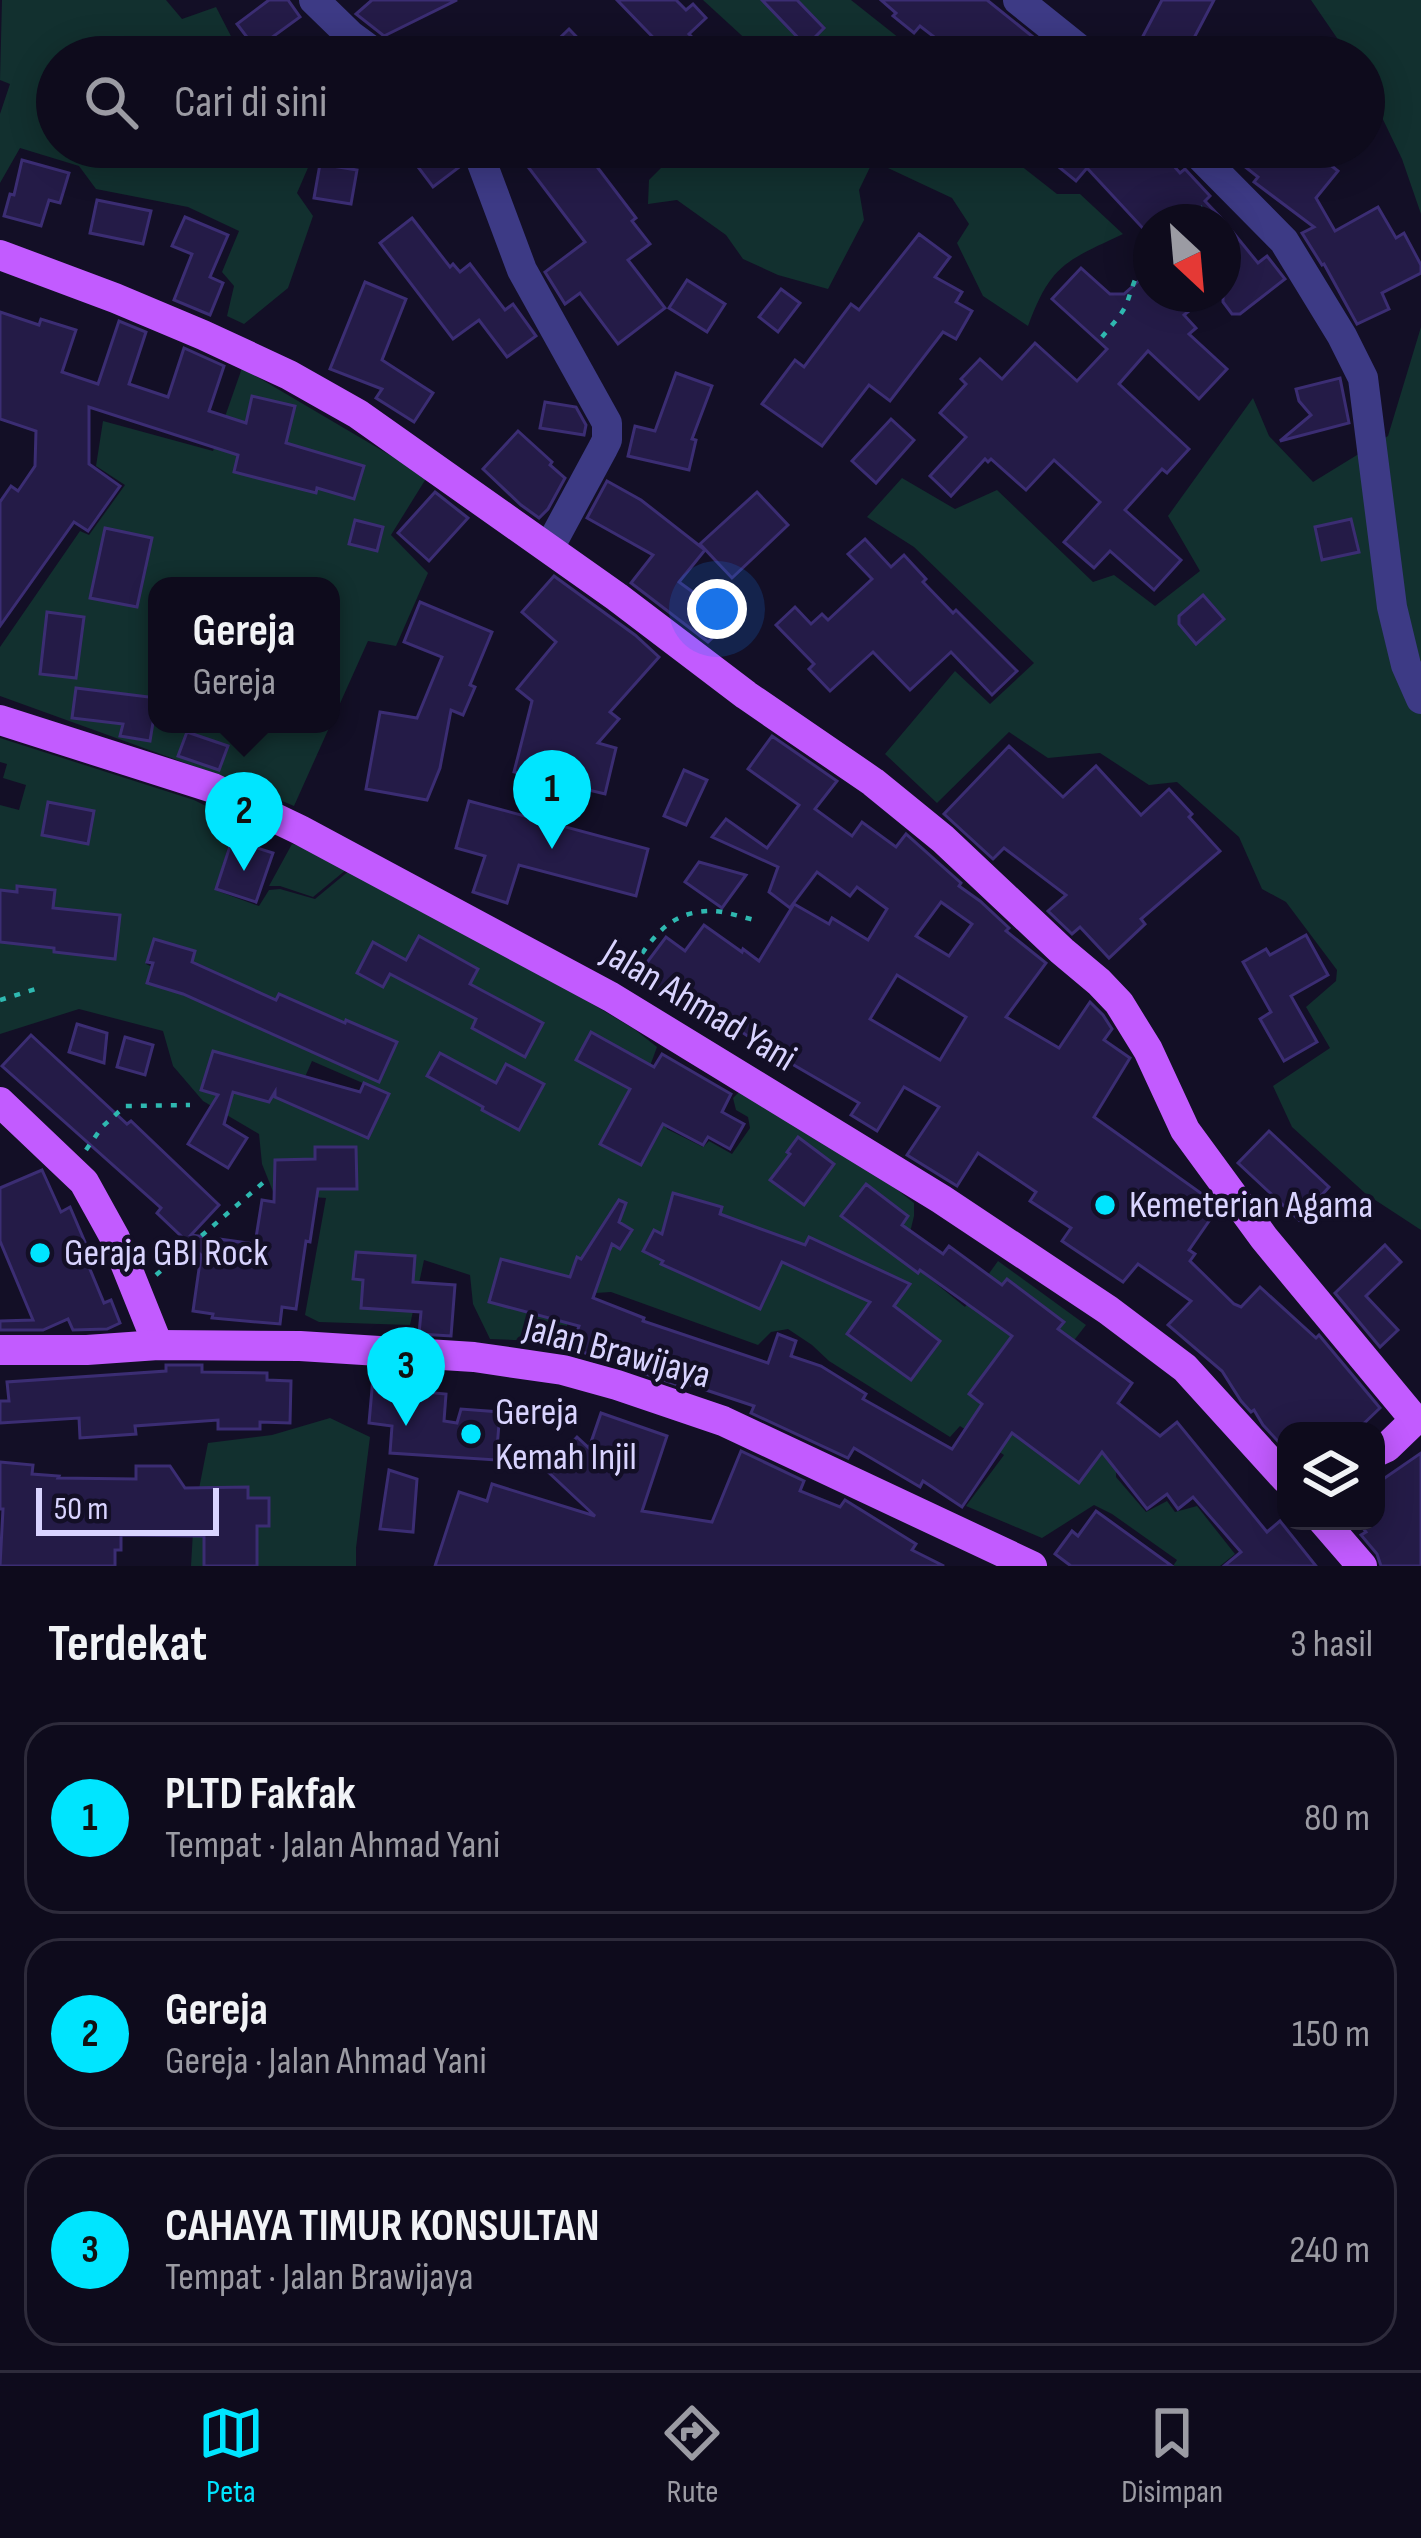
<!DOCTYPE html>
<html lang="id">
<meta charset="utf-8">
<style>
body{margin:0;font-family:"Sofia Sans Condensed",sans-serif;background:#1c1929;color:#f1f3f6}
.controls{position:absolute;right:36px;bottom:36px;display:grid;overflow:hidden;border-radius:24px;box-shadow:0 6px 30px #0003}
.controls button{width:108px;height:108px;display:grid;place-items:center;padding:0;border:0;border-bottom:3px solid #2e2b3b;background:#0e0b1c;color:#f1f3f6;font:60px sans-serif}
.compass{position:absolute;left:1133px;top:204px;width:108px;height:108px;border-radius:50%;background:#0e0b1c;box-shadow:0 6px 30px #0003;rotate:154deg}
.scale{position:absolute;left:36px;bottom:30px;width:183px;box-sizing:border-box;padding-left:12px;border:6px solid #d9d4ff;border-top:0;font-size:33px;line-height:42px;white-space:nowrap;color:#d9d4ff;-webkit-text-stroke:9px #130f26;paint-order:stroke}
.you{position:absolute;left:717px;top:609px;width:42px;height:42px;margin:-30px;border:9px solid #fff;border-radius:50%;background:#1a73e8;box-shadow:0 0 0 18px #1a73e833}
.badge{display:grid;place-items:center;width:78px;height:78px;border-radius:50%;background:#00e5ff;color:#111;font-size:39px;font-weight:700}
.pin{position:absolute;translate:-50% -99px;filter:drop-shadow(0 3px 6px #0008)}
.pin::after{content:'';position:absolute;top:63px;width:42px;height:36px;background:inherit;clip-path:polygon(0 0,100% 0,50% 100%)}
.popup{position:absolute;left:148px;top:577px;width:192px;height:156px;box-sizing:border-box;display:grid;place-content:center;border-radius:24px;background:#0e0b1c;filter:drop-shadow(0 3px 9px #0005);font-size:39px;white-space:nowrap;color:#9b9ba3}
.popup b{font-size:45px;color:#f1f3f6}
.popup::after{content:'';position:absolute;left:50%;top:100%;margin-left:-24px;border:24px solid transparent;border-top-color:#0e0b1c}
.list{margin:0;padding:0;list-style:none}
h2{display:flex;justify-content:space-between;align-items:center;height:156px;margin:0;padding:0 48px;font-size:51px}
h2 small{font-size:39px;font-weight:400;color:#9b9ba3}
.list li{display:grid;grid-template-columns:78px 1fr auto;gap:36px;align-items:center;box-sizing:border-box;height:192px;margin:0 24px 24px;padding:0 24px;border:3px solid #2e2b3b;border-radius:36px}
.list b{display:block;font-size:45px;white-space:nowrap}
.list p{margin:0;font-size:39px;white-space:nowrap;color:#9b9ba3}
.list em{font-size:39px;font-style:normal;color:#9b9ba3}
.icon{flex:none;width:66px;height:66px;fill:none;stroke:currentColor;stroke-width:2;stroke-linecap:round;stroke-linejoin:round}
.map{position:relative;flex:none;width:1421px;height:1566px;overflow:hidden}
.search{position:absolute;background:#0e0b1c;box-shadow:0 6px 30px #0003;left:36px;right:36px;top:36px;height:132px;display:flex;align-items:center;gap:30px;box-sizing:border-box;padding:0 42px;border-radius:66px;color:#9b9ba3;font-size:45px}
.sheet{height:804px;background:#0e0b1c}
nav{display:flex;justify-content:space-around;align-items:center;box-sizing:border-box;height:168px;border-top:3px solid #2e2b3b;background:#0e0b1c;font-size:33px;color:#9b9ba3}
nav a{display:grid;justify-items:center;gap:6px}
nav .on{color:#00e5ff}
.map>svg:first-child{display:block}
</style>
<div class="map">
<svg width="1421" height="1566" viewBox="0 0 1421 1566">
<rect width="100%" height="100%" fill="#130f26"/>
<g fill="#12302f" fill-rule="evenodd">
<path d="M2 0H166L182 19 216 7 234 42 258 57H57V147H317L297 193 313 216 288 288 244 324 227 316 234 286 222 272 239 231 188 207 96 189 79 166 20 148 0 183V114L10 84 0 80Z"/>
<path d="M703 0H851L923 57H765Z"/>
<path d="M1311 0H1421V214L1402 159 1364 80V57H1350Z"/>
<path d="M682 147H1024L1020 165 1057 194H1080L1123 234C1066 261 1051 264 1028 326L983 296 957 243 969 224 952 198 873 161 859 190 864 220 828 289 778 275 743 259 726 235 677 200 648 204 649 180Z"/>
<path d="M1421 327V1230L1366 1194 1292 1127 1273 1086 1330 1048 1306 1007 1336 981 1337 970 1286 902 1262 889 1239 837 1177 782 1149 785 1100 753 1048 758 1009 732 937 803 885 754 955 671 990 704 1034 663 914 547 867 517 902 478 955 509 997 490 1093 582 1114 575 1155 606 1200 571 1168 516 1253 398 1269 436 1313 482 1388 436Z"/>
<path d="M242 368 427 477 391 535 428 573 396 646 368 641 294 806 235 781 0 696V647L80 531 89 535 125 485 96 466 103 421 213 451ZM252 396 294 406 276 481 234 471ZM157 586H331V649L336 652 331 663V724H157ZM48 613 84 618 76 677 40 674Z"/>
<path d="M0 738 194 800 236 821 215 890 259 906 269 890 280 889 315 899 350 870 564 987 634 1029 657 1047 636 1104 664 1121 667 1129 703 1147 709 1141 732 1154 750 1128 748 1117 736 1110 733 1098 742 1089 807 1132 862 1162 914 1203V1216L905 1253 923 1267V1273L965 1307 998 1261 1086 1325 1047 1375 1048 1392 1106 1432 1116 1457V1477L1146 1512 1167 1501 1175 1512 1197 1506 1235 1554 1220 1566H1173L1177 1560 1112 1514 1094 1505 1042 1538 966 1506 1004 1455 960 1426 950 1437 829 1361 812 1345 788 1329 771 1332 758 1345 611 1292 580 1294 560 1342 490 1339 473 1304 470 1275 424 1260 410 1325 319 1322 305 1315 326 1198 274 1194 262 1164 259 1134 203 1101 173 1066 163 1031 79 1009 0 1034V942L41 946 44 922 0 917 3 915 6 891 0 890V805L19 810 26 785 3 778 7 764 0 762ZM48 803 94 811 88 843 42 835ZM58 909 119 915 115 958 54 952ZM418 937 478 969 457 1008 397 977ZM154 939 195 952 188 976 174 973 169 989 148 983 152 967 146 964ZM209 971 261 993 248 1023 197 1000ZM490 995 543 1023 526 1056 472 1028ZM347 1020 396 1042 382 1075 332 1053ZM312 1061 388 1094 369 1138 293 1104ZM506 1065 544 1085 519 1130 482 1110ZM623 1102 663 1123 641 1165 600 1144ZM315 1147H356V1188L275 1189V1160L315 1159ZM865 1184 908 1215 884 1248 842 1216ZM673 1194 721 1207 714 1236 665 1223ZM808 1238 879 1269 866 1300 795 1268ZM356 1252 415 1257 412 1284 354 1279ZM723 1257 773 1280 759 1309 710 1286ZM501 1259 565 1276 553 1318 490 1302ZM877 1294 903 1314 873 1353 847 1334ZM908 1319 940 1342 911 1379 880 1356ZM992 1363 1041 1398 1018 1430 969 1395ZM1049 1402 1107 1444 1079 1483 1021 1439Z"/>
<path d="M292 844 315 850 347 869 313 897 280 886H269Z"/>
<path d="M330 1418 370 1437 356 1548V1566H257L256 1552 204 1553V1566H191L194 1514 208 1443 272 1435Z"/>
</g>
<g fill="#241b47" stroke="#3b2d73" stroke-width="3" fill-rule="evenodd">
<path d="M269 0H288L300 17 256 49 237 24Z"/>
<path d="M372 0H457L384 36 356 14Z"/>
<path d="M617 0H676L686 10 693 4 706 18 689 34 711 57H672Z"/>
<path d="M762 0H797L824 28 806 46Z"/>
<path d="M881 0H987L1058 57H960L920 26 914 33 893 16 896 13Z"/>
<path d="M1162 0H1214L1184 57H1132Z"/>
<path d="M569 29 596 57H540Z"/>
<path d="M403 147H457L462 165 433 187Z"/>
<path d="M513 147H582L636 218 632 221 650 244 628 260 665 308 618 344 580 293 565 304 545 272 585 242Z"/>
<path d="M1059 147H1157L1180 173 1185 169 1210 196 1205 201 1223 220 1258 263 1267 256 1285 279 1240 314H1232L1223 302V222H1151V237L1087 168 1076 181 1049 159Z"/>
<path d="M1220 147H1308L1338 171 1316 198 1335 231 1378 207 1396 238 1404 233 1421 265V273L1382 293 1389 309 1357 324 1324 264 1322 265 1302 233 1314 227 1254 182 1258 177Z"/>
<path d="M22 160 69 173 60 203 49 200 41 226 4 216 10 194 14 195Z"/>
<path d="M320 164 357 170 351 204 314 198Z"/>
<path d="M97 200 151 211 143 244 90 233Z"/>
<path d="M185 217 228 235 210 277 223 283 210 315 174 300 192 254 172 246Z"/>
<path d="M412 218 450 267 453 264 460 272 470 264 505 310 513 304 536 336 507 357 479 320 453 339 380 243Z"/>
<path d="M919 234 950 257 935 277 962 292 956 302 972 311 956 339 943 332 890 401 869 385 822 446 762 404 795 360 804 367 851 304 859 310Z"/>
<path d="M1081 268 1110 294H1124L1151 270V294H1210L1184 315 1196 328 1189 334 1227 369 1199 399 1148 351 1119 384 1189 449 1167 473 1162 469 1125 510 1181 560 1154 590 1110 551 1094 568 1064 542 1100 502 1054 460 1026 490 991 459 988 462 985 459 951 496 930 476 966 437 940 413 966 384 961 379 980 359 1002 379 1035 343 1077 381 1107 349 1052 299Z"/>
<path d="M687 280 725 304 707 332 669 308Z"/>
<path d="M365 282 406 299 382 360 433 393 414 422 376 398 382 389 330 369Z"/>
<path d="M781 289 800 303 778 332 759 317Z"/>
<path d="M0 312 39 325 41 319 76 330 62 372 98 384 119 321 146 332 129 384 168 397 184 348 224 366 209 411 246 423 252 396 295 406 286 443 364 466 354 499 317 488 316 493 234 472 238 455 89 407V464L120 486 88 531 74 522 0 626V502L11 486 18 491 35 466 36 431 0 419Z"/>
<path d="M676 373 712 386 692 439 696 440 689 470 628 456 635 426 655 431Z"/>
<path d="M1340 378 1349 423 1280 441 1311 415 1299 401 1296 389Z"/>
<path d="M545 402 576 407 586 425 584 435 540 428Z"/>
<path d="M891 419 914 440 876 483 852 461Z"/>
<path d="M518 431 552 462 550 465 565 478 548 509 539 518 521 505 483 469Z"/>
<path d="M607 481 641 500 705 550 679 582 701 598 726 625 708 642 631 583 653 555 587 518Z"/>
<path d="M435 492 468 518 429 561 398 533Z"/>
<path d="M757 492 788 525 732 578 700 544Z"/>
<path d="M1351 519 1359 552 1322 560 1315 527Z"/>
<path d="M355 520 383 527 377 551 349 544Z"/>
<path d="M105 528 152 538 137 607 90 598Z"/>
<path d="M865 539 891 567 904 555 926 579 923 582 953 613 956 610 1017 671 992 695 951 652 910 690 873 652 830 691 809 669 814 664 776 625 795 607 811 624 822 614 828 620 872 579 848 554Z"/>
<path d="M554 576 635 635 659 657 610 712 619 719 598 743 616 748 605 794 514 772 532 701 517 689 556 642 522 612Z"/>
<path d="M1203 595 1224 619 1196 644 1179 624V616Z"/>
<path d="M420 602 492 632 470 685 475 687 463 715 451 710 440 768 427 800 366 789 380 712 417 718 442 657 404 642Z"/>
<path d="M47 612 84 617 76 678 40 674Z"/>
<path d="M76 688 157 698 150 741 120 736 123 724 72 718Z"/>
<path d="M187 732 228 746 219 770 178 756Z"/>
<path d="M772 736 837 781 815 809 852 836 862 822 896 847 906 834 961 883 959 886 980 901 1009 928 1006 931 1046 963 1006 1017 1059 1048 1090 1002 1103 1015 1112 1029 1104 1040 1130 1058 1094 1117 1212 1201 1218 1208 1189 1250 1195 1254 1190 1261 1234 1304 1241 1307 1260 1287 1316 1338 1319 1335 1380 1408 1356 1431H1286V1450L1263 1425 1254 1410 1251 1412 1241 1401 1222 1371 1168 1325 1191 1301 1138 1264 1123 1282 1062 1241 1071 1228 1030 1201 1036 1192 978 1153 957 1186 907 1155 939 1107 904 1087 877 1131 851 1115 859 1103 768 1050 672 984 663 997 636 977 666 937 685 951 704 925 742 952 743 949 759 961 794 904 829 924 832 918 868 940 887 909 857 887 850 896 817 872 790 908 769 892 778 867 712 837 726 819 767 848 799 805 748 769ZM941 902 972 924 949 956 916 936ZM897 975 966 1017 940 1060 870 1019Z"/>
<path d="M1009 746 1063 797 1096 766 1141 815 1169 789 1192 814 1189 817 1220 851 1141 919 1145 924 1109 958 1080 927 1072 934 1048 911 1066 895 1004 848 993 859 944 814Z"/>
<path d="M684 770 707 780 686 825 664 816Z"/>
<path d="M469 801 648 849 636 896 519 865 507 903 473 892 485 856 456 848Z"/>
<path d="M48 802 94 811 88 844 42 835Z"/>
<path d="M232 840 273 853 256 902 216 889Z"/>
<path d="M699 862 746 875 722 908 685 882Z"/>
<path d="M17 886 55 890 53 908 120 915 115 959 54 952V948L0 942V890L17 892Z"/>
<path d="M1306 935 1328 975 1291 996 1317 1042 1284 1061 1260 1019 1271 1012 1243 962 1266 949 1270 955Z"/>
<path d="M419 936 478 969 470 984 543 1023 525 1057 472 1028 476 1019 390 974 383 987 357 973 373 942 406 960Z"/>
<path d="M154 939 195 951 192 962 276 1000 279 994 345 1023 346 1020 397 1042 379 1082 183 994 147 983 153 963 147 962Z"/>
<path d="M77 1024 107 1033 104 1063 69 1052Z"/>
<path d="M591 1032 654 1067 662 1054 731 1094 722 1112 744 1124 730 1149 708 1137 703 1145 663 1124 641 1165 600 1144 630 1089 576 1060Z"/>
<path d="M31 1035 127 1124 131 1121 219 1205 191 1235 255 1244 262 1200 274 1202 275 1160 315 1159V1147H356L357 1189H318L310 1242 306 1241 296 1309 282 1307 280 1324 212 1318 213 1314 193 1311 201 1255 157 1213 161 1208 2 1066Z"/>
<path d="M125 1037 153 1045 145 1075 117 1067Z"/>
<path d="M213 1051 360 1092 364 1083 389 1094 368 1138 275 1097V1092L269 1102 233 1092 224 1124 247 1138 228 1168 188 1144 218 1095 201 1090Z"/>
<path d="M440 1053 496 1083 506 1064 544 1084 519 1130 482 1110 483 1107 427 1076Z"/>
<path d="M1269 1131 1329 1187 1299 1220 1238 1163Z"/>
<path d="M798 1137 834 1164 804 1205 770 1180 790 1154 787 1152Z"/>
<path d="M42 1170 61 1212 70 1207 87 1247 82 1250 104 1303 111 1300 120 1323 107 1329 73 1330 68 1319 43 1330H0V1321L33 1320 0 1241V1188Z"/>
<path d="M866 1184 908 1216 902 1225 943 1254 949 1246 1002 1285 1007 1279 1064 1322 1058 1329 1132 1383 1118 1403 1160 1436 1177 1422 1267 1532 1280 1521 1316 1566H1224L1241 1552 1193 1497 1178 1509 1167 1494 1147 1509 1102 1452 1079 1483 1012 1433 962 1507 923 1481 920 1487 854 1448 848 1458 751 1413 754 1406 676 1380 675 1384 571 1348 579 1326 489 1302 501 1259 570 1277 577 1257 581 1259 619 1200 626 1203 619 1222 632 1230 620 1249 612 1244 593 1298 644 1318 643 1321 768 1363 778 1334 796 1341 791 1356 821 1366 866 1394 863 1399 952 1449 982 1404 969 1394 1012 1336 920 1270 918 1273 841 1216Z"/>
<path d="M673 1193 722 1207 720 1214 805 1245 809 1237 910 1284 894 1306 940 1341 911 1380 847 1334 870 1302 782 1262 760 1309 661 1264 663 1261 643 1251 654 1230 662 1234Z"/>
<path d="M1385 1245 1401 1262 1366 1296 1398 1330 1380 1347 1335 1293Z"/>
<path d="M356 1252 415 1256 413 1282 455 1285 451 1336 419 1334 421 1312 361 1308 363 1280 353 1279Z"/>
<path d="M166 1365H202V1372L267 1373V1380L291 1381 290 1423 260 1422V1429H218V1420L135 1426 136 1434 80 1438 79 1418 0 1423V1401H9L7 1382 166 1371Z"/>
<path d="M373 1378 403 1381V1390L446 1394 444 1421 457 1423 461 1409 500 1412 496 1460 390 1453 392 1426 369 1423Z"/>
<path d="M601 1413 667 1436 642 1511 712 1522 741 1451 804 1481 800 1491 840 1507 845 1500 916 1544 912 1550 944 1566H435L459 1492 487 1501 492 1484 595 1516 546 1470 577 1437 589 1448Z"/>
<path d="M1421 1453V1566H1381L1377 1554 1361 1535 1366 1532 1358 1521H1376V1484Z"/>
<path d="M0 1462 33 1465 32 1474 59 1476 58 1478 136 1479V1466H170L185 1488 248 1487V1498H269V1526H257V1566H204V1536L121 1535V1550H115V1566H0L3 1509H0Z"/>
<path d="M389 1470 417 1479 413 1532 380 1529Z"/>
<path d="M1096 1511 1172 1566H1071L1055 1554 1072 1531 1078 1536Z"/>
</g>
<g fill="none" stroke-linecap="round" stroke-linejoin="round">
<g stroke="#2fb8b0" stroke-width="4.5" stroke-dasharray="6 9" stroke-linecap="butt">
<path d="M1188 222 1207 203"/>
<path d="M1102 337C1110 327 1122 315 1127 303 1133 285 1137 269 1151 256"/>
<path d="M625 978C649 945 664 911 711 911 726 911 744 918 759 921"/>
<path d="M0 1000 42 987"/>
<path d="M86 1150 102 1127 125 1106 190 1105"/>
<path d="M156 1275 265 1181"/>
</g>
<g stroke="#3d3a85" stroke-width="30">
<path d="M314 0 350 35 380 57"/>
<path d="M1018 0 1089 57"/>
<path d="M476 147 522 270 607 423V440L603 448 549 548"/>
<path d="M1191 147 1284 241 1342 336 1363 378 1392 607 1406 665 1421 699"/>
</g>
<g stroke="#c25bff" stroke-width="30">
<path d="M0 255 115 298 203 335 289 375 358 414 617 597 746 695 873 782 943 839 1062 951 1099 982 1119 1003 1148 1050 1185 1130 1264 1238 1415 1420 1387 1447 1376 1452"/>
<path d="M0 720 213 788 300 830 611 997 941 1199 1108 1310 1185 1368 1286 1479"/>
<path d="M0 1102 84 1182 115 1238 158 1345"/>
<path d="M0 1350H87L158 1345 300 1346 474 1357 563 1370 617 1385 723 1421 1032 1566"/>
<path d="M1323 1521 1362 1566"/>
</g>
</g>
<g fill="#00e5ff" stroke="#130f26" stroke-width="4.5">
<circle cx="1105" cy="1205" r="12"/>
<circle cx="40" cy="1253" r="12"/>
<circle cx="471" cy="1434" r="12"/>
</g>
<g text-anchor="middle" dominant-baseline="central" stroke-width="9" stroke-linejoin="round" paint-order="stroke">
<g font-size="39" fill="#d9d4ff" stroke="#130f26">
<text transform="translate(699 1006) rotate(31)">Jalan Ahmad Yani</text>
<text transform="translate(617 1352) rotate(15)">Jalan Brawijaya</text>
</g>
<g font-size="39" fill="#d9d4ff" stroke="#130f26" text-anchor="start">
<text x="1129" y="1205">Kemeterian Agama</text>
<text x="64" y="1253">Geraja GBI Rock</text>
<text x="495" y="1412">Gereja<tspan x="495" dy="45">Kemah Injil</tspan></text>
</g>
</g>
</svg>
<div class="controls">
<button><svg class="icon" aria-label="layers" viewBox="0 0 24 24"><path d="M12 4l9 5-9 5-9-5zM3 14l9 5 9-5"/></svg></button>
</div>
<svg class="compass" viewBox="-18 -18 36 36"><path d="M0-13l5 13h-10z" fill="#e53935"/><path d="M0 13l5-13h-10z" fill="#9b9ba3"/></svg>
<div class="scale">50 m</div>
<div class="you"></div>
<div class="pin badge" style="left:552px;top:849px">1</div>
<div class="pin badge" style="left:244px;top:871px">2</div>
<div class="popup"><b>Gereja</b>Gereja</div>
<div class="pin badge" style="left:406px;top:1426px">3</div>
<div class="search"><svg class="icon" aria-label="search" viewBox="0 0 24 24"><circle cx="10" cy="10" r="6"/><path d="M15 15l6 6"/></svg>Cari di sini</div>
</div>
<section class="sheet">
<h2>Terdekat<small>3 hasil</small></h2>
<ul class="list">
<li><span class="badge">1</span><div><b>PLTD Fakfak</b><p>Tempat · Jalan Ahmad Yani</p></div><em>80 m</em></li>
<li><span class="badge">2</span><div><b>Gereja</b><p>Gereja · Jalan Ahmad Yani</p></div><em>150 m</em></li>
<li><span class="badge">3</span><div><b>CAHAYA TIMUR KONSULTAN</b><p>Tempat · Jalan Brawijaya</p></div><em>240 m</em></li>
</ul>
</section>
<nav>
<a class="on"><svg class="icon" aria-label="map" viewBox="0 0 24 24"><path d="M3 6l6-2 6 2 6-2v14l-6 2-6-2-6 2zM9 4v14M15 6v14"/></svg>Peta</a>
<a><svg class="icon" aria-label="directions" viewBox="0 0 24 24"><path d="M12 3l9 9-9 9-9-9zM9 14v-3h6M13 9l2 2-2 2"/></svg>Rute</a>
<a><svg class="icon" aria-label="saved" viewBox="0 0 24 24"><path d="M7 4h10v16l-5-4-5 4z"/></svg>Disimpan</a>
</nav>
